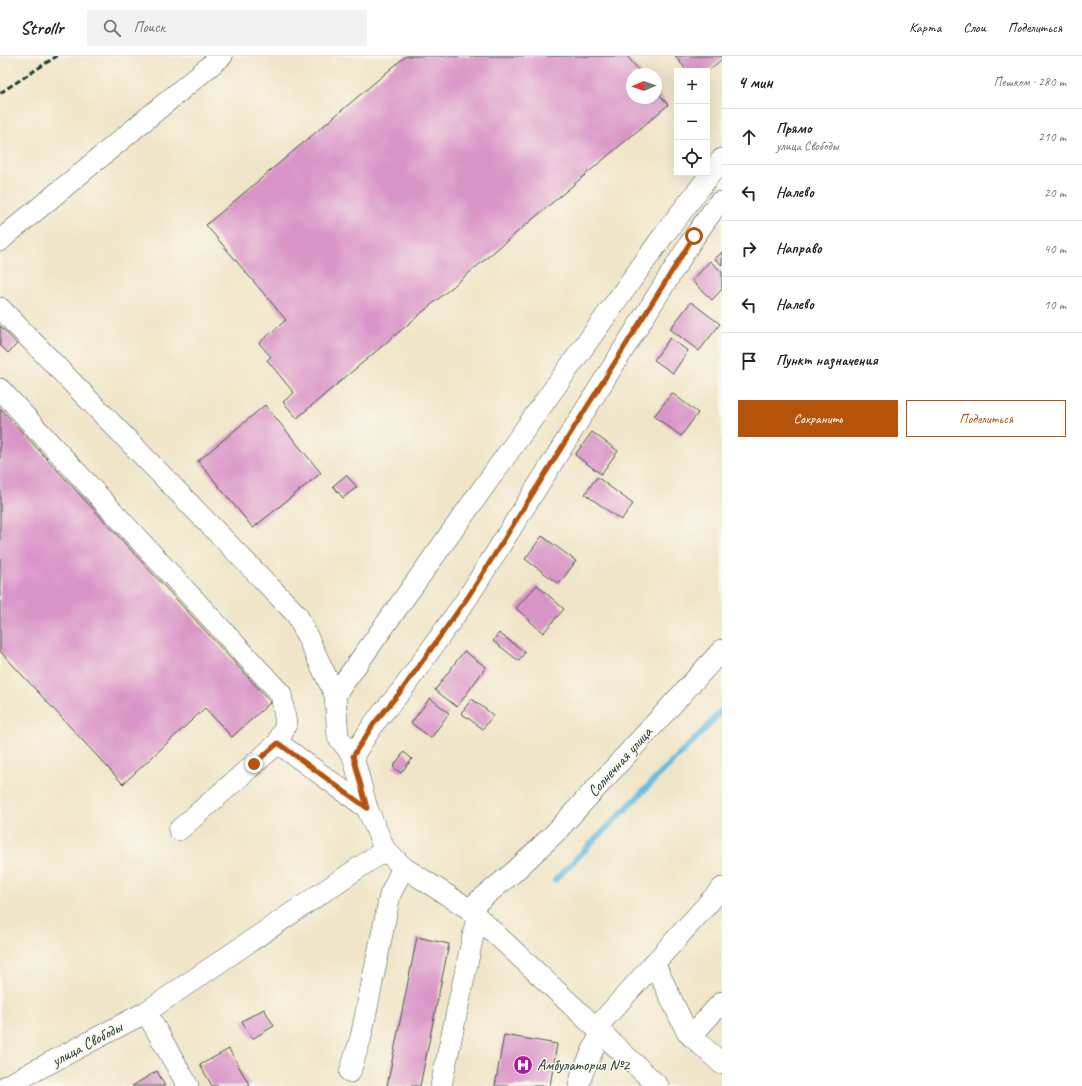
<!DOCTYPE html>
<html lang="ru">
<meta charset="utf-8">
<style>
body{margin:0;font-family:Caveat,sans-serif;background:#f2f2f2;color:#222}
.controls{position:absolute;right:12px;top:12px;display:grid;overflow:hidden;border-radius:0px;box-shadow:0 4px 16px #0002}
.controls button{width:36px;height:36px;display:grid;place-items:center;padding:0;border:0;border-bottom:1px solid #e0e0e0;background:#fff;color:#222;font:20px sans-serif}
.compass{position:absolute;left:626px;top:12px;width:36px;height:36px;border-radius:50%;background:#fff;box-shadow:0 4px 16px #0002;rotate:268deg}
.stop{position:absolute;width:12px;height:12px;margin:-9px;border:3px solid #b45309;border-radius:50%;background:#fff}
.stop.end{background:#b45309;border-color:#fff;box-shadow:0 1px 4px #0008}
.list{margin:0;padding:0;list-style:none}
h2{display:flex;justify-content:space-between;align-items:center;height:52px;margin:0;padding:0 16px;font-size:17px}
h2 small{font-size:13px;font-weight:400;color:#767676}
.list li{display:grid;grid-template-columns:26px 1fr auto;gap:12px;align-items:center;box-sizing:border-box;height:56px;padding:0 16px;border-top:1px solid #e0e0e0}
.list b{display:block;font-size:15px;white-space:nowrap}
.list p{margin:0;font-size:13px;white-space:nowrap;color:#767676}
.list em{font-size:13px;font-style:normal;color:#767676}
.actions{display:flex;gap:8px;padding:12px 16px}
.actions a{flex:1;padding:9px 0;border:1px solid #b45309;border-radius:0px;text-align:center;font-size:14px;color:#b45309}
.actions .main{background:#b45309;color:#fff}
.icon{flex:none;width:22px;height:22px;fill:none;stroke:currentColor;stroke-width:2;stroke-linecap:round;stroke-linejoin:round}
.map{position:relative;flex:none;width:722px;height:1030px;overflow:hidden}
header{display:flex;align-items:center;gap:24px;box-sizing:border-box;height:56px;padding:0 20px;background:#fff;border-bottom:1px solid #e0e0e0}
header strong{font-size:19px}
nav{display:flex;gap:22px;margin-inline-start:auto;font-size:14px}
.search{width:280px;height:36px;background:#f2f2f2;display:flex;align-items:center;gap:10px;box-sizing:border-box;padding:0 14px;border-radius:0px;color:#767676;font-size:15px}
main{display:flex}
aside{flex:1;background:#fff}
.map>svg:first-child{display:block}
</style>
<header>
<strong>Strollr</strong>
<div class="search"><svg class="icon" aria-label="search" viewBox="0 0 24 24"><circle cx="10" cy="10" r="6"/><path d="M15 15l6 6"/></svg>Поиск</div>
<nav><a>Карта</a><a>Слои</a><a>Поделиться</a></nav>
</header>
<main>
<div class="map">
<svg width="722" height="1030" viewBox="0 0 722 1030">
<rect width="100%" height="100%" fill="#fbf7ec"/>
<filter id="ink" filterUnits="userSpaceOnUse"><feTurbulence type="fractalNoise" baseFrequency=".025" numOctaves="2"/><feDisplacementMap in="SourceGraphic" scale="8" xChannelSelector="R" yChannelSelector="G"/><feConvolveMatrix kernelMatrix="1 2 1 2 8 2 1 2 1" color-interpolation-filters="sRGB"/></filter>
<filter id="wash" filterUnits="userSpaceOnUse"><feTurbulence type="fractalNoise" baseFrequency=".012" numOctaves="4" result="noise"/><feDisplacementMap in="SourceGraphic" scale="16" xChannelSelector="R" yChannelSelector="G"/><feGaussianBlur stdDeviation="0.9" result="paint"/><feColorMatrix in="noise" values="0 0 0 0 0 0 0 0 0 0 0 0 0 0 0 0 0 1.4 0 .05"/><feComposite in="paint" operator="in"/></filter>
<g filter="url(#wash)">
<rect width="100%" height="100%" fill="#f0e5c8"/>
<g fill="none" stroke-linecap="round" stroke-linejoin="round">
<path stroke="#67bde3" stroke-width="6" d="M555 824 707 671 722 654"/>
</g>
<g id="blocks">
<g fill="#da95c8">
<path d="M406 0H627L642 18H632V42H656V34L668 49 297 362 283 346 294 337 267 304 271 301 259 287 286 264 206 169Z"/>
<path d="M675 0H722V3L708 15H687Z"/>
<path d="M722 196V209L715 203Z"/>
<path d="M710 205 722 216V233L712 244 692 225Z"/>
<path d="M691 246 720 268 699 295 670 273Z"/>
<path d="M0 270 17 288 8 297 0 289Z"/>
<path d="M670 282 688 295 673 317 654 304Z"/>
<path d="M672 337 698 357 681 380 654 360Z"/>
<path d="M265 349 321 417 253 472 198 405Z"/>
<path d="M0 352 271 646 232 681 205 652 123 728 0 595Z"/>
<path d="M592 376 618 395 601 418 575 399Z"/>
<path d="M346 419 357 431 343 442 333 430Z"/>
<path d="M597 421 633 448 621 464 585 438Z"/>
<path d="M542 480 576 505 559 528 525 503Z"/>
<path d="M537 529 564 553 543 577 516 552Z"/>
<path d="M499 577 525 596 519 605 493 585Z"/>
<path d="M464 595 486 611 457 651 435 634Z"/>
<path d="M430 642 449 657 431 682 411 667Z"/>
<path d="M472 643 493 659 483 673 461 657Z"/>
<path d="M404 696 412 703 401 717 393 711Z"/>
<path d="M417 881 449 888 420 1030H387Z"/>
<path d="M264 953 274 970 252 983 242 965Z"/>
<path d="M504 979 557 988 550 1030H495Z"/>
<path d="M229 993 250 1030H212L200 1009Z"/>
<path d="M157 1015 165 1030H132Z"/>
</g>
</g>
</g>
<g filter="url(#ink)">
<use href="#blocks" fill-opacity="0" stroke="#3e564a" stroke-width="1"/>
<g fill="none" stroke-linecap="round" stroke-linejoin="round">
<g stroke="#3e564a" stroke-width="22">
<g id="minor">
<path d="M0 185 4 181 222 0"/>
<path d="M0 252 297 559 335 639 338 681 353 700 367 752 385 794 403 811 469 853 658 1030"/>
<path d="M0 333 281 638 286 668 278 687 179 774"/>
<path d="M335 639 663 180 722 103"/>
<path d="M278 687 367 752"/>
<path d="M353 700 375 666 402 634 468 541 694 181 719 146"/>
<path d="M469 853 515 815 555 777 722 594"/>
<path d="M654 907 687 976 722 1008"/>
<path d="M146 956 188 1030"/>
<path d="M596 972 722 832"/>
<path d="M691 980 722 946"/>
<path d="M350 1016 361 981 390 839 403 811"/>
<path d="M6 1030 146 956 385 794"/>
<path d="M441 1030 477 861"/>
<path d="M579 1030 582 1018 601 976"/>
</g>
</g>
<use href="#minor" stroke="#fff" stroke-width="21"/>
<path stroke="#1f3d34" stroke-width="3" stroke-dasharray="6 3" stroke-linecap="butt" d="M0 37 57 0"/>
</g>
</g>
<g fill="none" stroke-linecap="round" stroke-linejoin="round" filter="url(#ink)">
<path stroke="#b45309" stroke-width="5" d="M254 708 278 687 367 752 353 700 375 666 402 634 468 541 694 180"/>
</g>
<defs>
<g id="hospital-disc" transform="scale(1)"><circle r="9.5" fill="#b5179e" stroke="#fbf7ec"/><path d="M-5-5h3v3.5h4V-5h3V5h-3V1.5h-4V5h-3Z" fill="#fff"/></g>
</defs>
<g fill-rule="evenodd">
<use href="#hospital-disc" x="523" y="1009"/>
</g>
<g text-anchor="middle" dominant-baseline="central" stroke-width="3" stroke-linejoin="round" paint-order="stroke">
<g font-size="16" fill="#1f3d34" stroke="#fbf7ec">
<text transform="translate(620 706) rotate(-48)">Солнечная улица</text>
<text transform="translate(87 988) rotate(-28)">улица Свободы</text>
</g>
<g font-size="16" fill="#1f3d34" stroke="#fbf7ec" text-anchor="start">
<text x="537" y="1009">Амбулатория №2</text>
</g>
</g>
</svg>
<div class="controls">
<button>+</button>
<button>−</button>
<button><svg class="icon" aria-label="locate" viewBox="0 0 24 24"><circle cx="12" cy="12" r="6"/><path d="M12 2v4M12 18v4M2 12h4M18 12h4"/></svg></button>
</div>
<svg class="compass" viewBox="-18 -18 36 36"><path d="M0-13l5 13h-10z" fill="#e53935"/><path d="M0 13l5-13h-10z" fill="#767676"/></svg>
<div class="stop" style="left:694px;top:180px"></div>
<div class="stop end" style="left:254px;top:708px"></div>
</div>
<aside>
<h2>4 мин<small>Пешком · 280 m</small></h2>
<ul class="list">
<li><svg class="icon" aria-label="ahead" viewBox="0 0 24 24"><path d="M12 20V5M6 11l6-6 6 6"/></svg><div><b>Прямо</b><p>улица Свободы</p></div><em>210 m</em></li>
<li><svg class="icon" aria-label="left" viewBox="0 0 24 24"><path d="M17 20v-9H6M10 6l-5 5 5 5"/></svg><div><b>Налево</b></div><em>20 m</em></li>
<li><svg class="icon" aria-label="right" viewBox="0 0 24 24"><path d="M7 20v-9h11M14 6l5 5-5 5"/></svg><div><b>Направо</b></div><em>40 m</em></li>
<li><svg class="icon" aria-label="left" viewBox="0 0 24 24"><path d="M17 20v-9H6M10 6l-5 5 5 5"/></svg><div><b>Налево</b></div><em>10 m</em></li>
<li><svg class="icon" aria-label="arrive" viewBox="0 0 24 24"><path d="M6 21V4h12l-3 4 3 4H6"/></svg><div><b>Пункт назначения</b></div></li>
</ul>
<div class="actions"><a class="main">Сохранить</a><a>Поделиться</a></div>
</aside>
</main>
